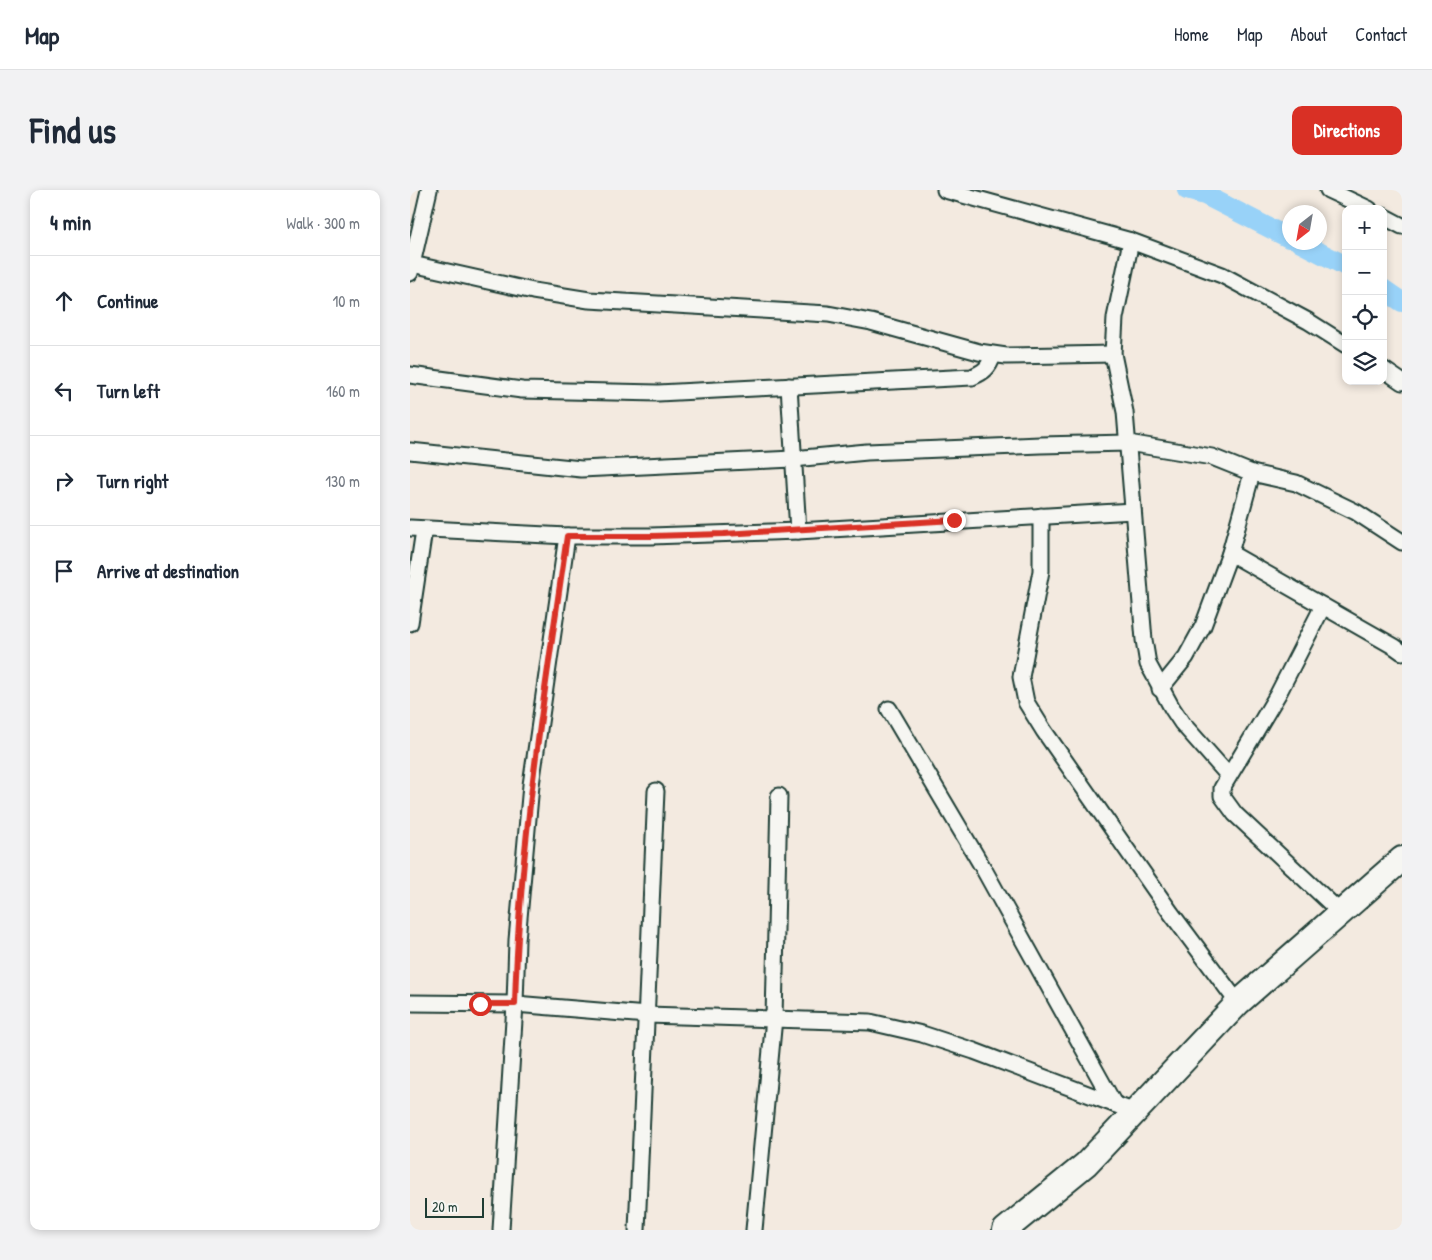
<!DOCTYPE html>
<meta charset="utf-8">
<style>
body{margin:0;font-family:"Patrick Hand",sans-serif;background:#f2f2f3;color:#1f2937}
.controls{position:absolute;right:15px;top:15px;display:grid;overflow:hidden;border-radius:10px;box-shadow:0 2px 8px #0003}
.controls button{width:45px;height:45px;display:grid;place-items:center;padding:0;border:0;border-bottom:1px solid #e0e1e3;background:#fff;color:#1f2937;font:25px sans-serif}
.compass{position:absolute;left:872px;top:15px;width:45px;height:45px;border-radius:50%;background:#fff;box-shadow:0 2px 8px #0003;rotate:211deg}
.scale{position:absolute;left:15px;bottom:12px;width:59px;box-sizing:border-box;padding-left:5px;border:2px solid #1f3d34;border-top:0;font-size:14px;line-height:18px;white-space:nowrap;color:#1f3d34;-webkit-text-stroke:4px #f6f6f2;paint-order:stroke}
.stop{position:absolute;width:15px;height:15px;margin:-11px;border:4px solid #d93025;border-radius:50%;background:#fff}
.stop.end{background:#d93025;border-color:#fff;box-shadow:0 1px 5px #0008}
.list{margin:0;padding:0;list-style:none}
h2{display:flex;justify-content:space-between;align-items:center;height:65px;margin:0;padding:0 20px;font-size:21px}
h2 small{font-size:16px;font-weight:400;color:#747a83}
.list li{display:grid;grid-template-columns:32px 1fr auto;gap:15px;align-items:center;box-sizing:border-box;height:90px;padding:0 20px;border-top:1px solid #e0e1e3}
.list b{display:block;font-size:19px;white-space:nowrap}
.list em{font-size:16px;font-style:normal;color:#747a83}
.icon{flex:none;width:28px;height:28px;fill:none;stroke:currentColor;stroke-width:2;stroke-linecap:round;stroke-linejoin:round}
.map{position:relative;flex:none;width:992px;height:1040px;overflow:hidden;border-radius:10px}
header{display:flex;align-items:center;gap:30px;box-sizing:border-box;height:70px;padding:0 25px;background:#fff;border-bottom:1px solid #e0e1e3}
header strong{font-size:24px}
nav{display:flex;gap:28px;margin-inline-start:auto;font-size:18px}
.intro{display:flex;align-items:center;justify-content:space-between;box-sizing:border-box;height:120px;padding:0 30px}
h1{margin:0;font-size:35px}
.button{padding:12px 22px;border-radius:10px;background:#d93025;color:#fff;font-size:18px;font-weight:700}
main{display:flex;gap:30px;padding:0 30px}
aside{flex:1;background:#fff;border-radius:10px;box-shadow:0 2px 8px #0003}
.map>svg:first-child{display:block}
</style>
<header>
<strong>Map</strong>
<nav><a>Home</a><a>Map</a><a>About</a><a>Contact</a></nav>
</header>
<div class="intro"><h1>Find us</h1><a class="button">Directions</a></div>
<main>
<aside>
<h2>4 min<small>Walk · 300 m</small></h2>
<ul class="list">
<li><svg class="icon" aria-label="ahead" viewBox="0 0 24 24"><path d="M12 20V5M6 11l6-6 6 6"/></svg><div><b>Continue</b></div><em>10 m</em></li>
<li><svg class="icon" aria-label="left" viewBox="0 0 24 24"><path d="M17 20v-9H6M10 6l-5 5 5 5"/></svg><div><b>Turn left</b></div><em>160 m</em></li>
<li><svg class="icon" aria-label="right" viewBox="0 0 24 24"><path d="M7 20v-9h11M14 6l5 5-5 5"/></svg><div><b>Turn right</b></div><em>130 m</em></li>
<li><svg class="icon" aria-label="arrive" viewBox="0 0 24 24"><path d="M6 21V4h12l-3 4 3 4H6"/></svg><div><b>Arrive at destination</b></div></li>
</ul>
</aside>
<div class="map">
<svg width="992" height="1040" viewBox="0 0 992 1040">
<rect width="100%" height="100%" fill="#f3eae0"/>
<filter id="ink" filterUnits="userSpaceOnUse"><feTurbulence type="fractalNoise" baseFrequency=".02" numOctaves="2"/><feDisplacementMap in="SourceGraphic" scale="10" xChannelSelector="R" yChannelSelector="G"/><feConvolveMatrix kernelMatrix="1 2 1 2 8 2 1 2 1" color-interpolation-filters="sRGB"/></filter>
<g filter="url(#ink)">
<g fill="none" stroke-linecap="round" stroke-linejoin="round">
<g stroke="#98d2f8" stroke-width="20">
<path d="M777 0 795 5 879 48"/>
<path d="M889 52 936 76"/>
<path d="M973 99 992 112"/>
</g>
<g stroke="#1f3d34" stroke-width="19">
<g id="street">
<path d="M535 0 721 51 812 85 898 131 936 155"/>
<path d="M918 0 959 19"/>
<path d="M973 26 992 36"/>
<path d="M721 51 705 128 703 164 715 222 734 450 738 474 762 518 772 533 818 585"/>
<path d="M2 74 123 101 179 110 418 124 461 132 569 162 596 166 703 164"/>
<path d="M0 83 19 0"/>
<path d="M973 179 992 192"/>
<path d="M0 185 112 200 248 203 562 187C574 182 579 178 583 165"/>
<path d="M379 196 388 341"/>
<path d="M0 261 171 279 383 269 457 262 630 255 718 253 802 267 842 283 886 293 946 322 992 352"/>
<path d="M631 326V381L611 487 616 512 634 541 761 723 828 813"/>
<path d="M0 338 157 346H241L388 341 723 321"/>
<path d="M820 363 985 457 992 462"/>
<path d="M913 416 868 504 812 598V606L825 624 931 723"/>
<path d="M0 433 14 340"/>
<path d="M750 499 776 467 793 436 820 363 842 283"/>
<path d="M479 519 572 676 704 914"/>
<path d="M0 813 105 814 237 825 460 832 512 844 564 861 725 922"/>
<path d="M91 1040 105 814 107 750 121 595 157 346"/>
<path d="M227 1040 246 601"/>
<path d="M344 1040 364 828 369 606"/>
</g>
</g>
<g stroke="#1f3d34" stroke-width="28">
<path id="primary" d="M595 1040 676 974 828 813 992 669"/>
</g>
<use href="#street" stroke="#f6f6f2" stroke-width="15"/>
<use href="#primary" stroke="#f6f6f2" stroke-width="24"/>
</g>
</g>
<g fill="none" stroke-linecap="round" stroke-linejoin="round" filter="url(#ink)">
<path stroke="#d93025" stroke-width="6" d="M70 814H105C109 657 135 501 157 346H241L314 344 544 330"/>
</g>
</svg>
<div class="controls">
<button>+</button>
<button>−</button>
<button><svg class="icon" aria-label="locate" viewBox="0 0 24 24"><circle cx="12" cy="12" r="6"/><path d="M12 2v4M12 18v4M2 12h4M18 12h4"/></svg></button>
<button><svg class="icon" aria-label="layers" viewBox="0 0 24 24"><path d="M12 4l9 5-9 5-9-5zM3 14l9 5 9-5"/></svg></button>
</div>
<svg class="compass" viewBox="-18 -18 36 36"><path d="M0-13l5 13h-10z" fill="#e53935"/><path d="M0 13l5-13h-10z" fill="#747a83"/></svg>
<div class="scale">20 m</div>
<div class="stop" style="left:70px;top:814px"></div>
<div class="stop end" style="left:544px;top:330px"></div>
</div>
</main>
